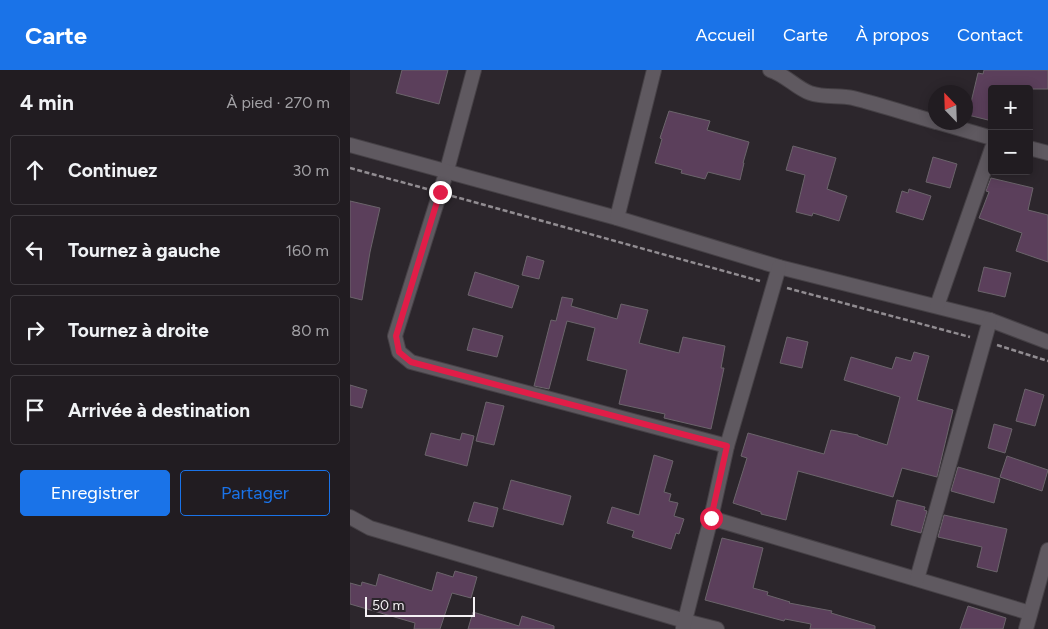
<!DOCTYPE html>
<html lang="fr">
<meta charset="utf-8">
<style>
body{margin:0;font-family:Figtree,sans-serif;background:#2d292e;color:#f1f3f6}
.controls{position:absolute;right:15px;top:15px;display:grid;overflow:hidden;border-radius:5px;box-shadow:0 2px 12px #0003}
.controls button{width:45px;height:45px;display:grid;place-items:center;padding:0;border:0;border-bottom:1px solid #3e3a3f;background:#211c21;color:#f1f3f6;font:25px sans-serif}
.compass{position:absolute;left:578px;top:15px;width:45px;height:45px;border-radius:50%;background:#211c21;box-shadow:0 2px 12px #0003;rotate:337deg}
.scale{position:absolute;left:15px;bottom:12px;width:110px;box-sizing:border-box;padding-left:5px;border:2px solid #f5f1f5;border-top:0;font-size:14px;line-height:18px;white-space:nowrap;color:#f5f1f5;-webkit-text-stroke:4px #2c262c;paint-order:stroke}
.stop{position:absolute;width:15px;height:15px;margin:-11px;border:4px solid #e11d48;border-radius:50%;background:#fff}
.stop.end{background:#e11d48;border-color:#fff;box-shadow:0 1px 5px #0008}
.list{margin:0;padding:0;list-style:none}
h2{display:flex;justify-content:space-between;align-items:center;height:65px;margin:0;padding:0 20px;font-size:21px}
h2 small{font-size:16px;font-weight:400;color:#a2a1a5}
.list li{display:grid;grid-template-columns:32px 1fr auto;gap:15px;align-items:center;box-sizing:border-box;height:70px;margin:0 10px 10px;padding:0 10px;border:1px solid #3e3a3f;border-radius:5px}
.list b{display:block;font-size:19px;white-space:nowrap}
.list em{font-size:16px;font-style:normal;color:#a2a1a5}
.actions{display:flex;gap:10px;padding:15px 20px}
.actions a{flex:1;padding:11px 0;border:1px solid #1a73e8;border-radius:5px;text-align:center;font-size:18px;color:#1a73e8}
.actions .main{background:#1a73e8;color:#fff}
.icon{flex:none;width:28px;height:28px;fill:none;stroke:currentColor;stroke-width:2;stroke-linecap:round;stroke-linejoin:round}
.map{position:relative;flex:none;width:698px;height:559px;overflow:hidden}
header{display:flex;align-items:center;gap:30px;box-sizing:border-box;height:70px;padding:0 25px;background:#1a73e8;color:#fff}
header strong{font-size:24px}
nav{display:flex;gap:28px;margin-inline-start:auto;font-size:18px}
main{display:flex}
aside{flex:1;background:#211c21}
.map>svg:first-child{display:block}
</style>
<header>
<strong>Carte</strong>
<nav><a>Accueil</a><a>Carte</a><a>À propos</a><a>Contact</a></nav>
</header>
<main>
<aside>
<h2>4 min<small>À pied · 270 m</small></h2>
<ul class="list">
<li><svg class="icon" aria-label="ahead" viewBox="0 0 24 24"><path d="M12 20V5M6 11l6-6 6 6"/></svg><div><b>Continuez</b></div><em>30 m</em></li>
<li><svg class="icon" aria-label="left" viewBox="0 0 24 24"><path d="M17 20v-9H6M10 6l-5 5 5 5"/></svg><div><b>Tournez à gauche</b></div><em>160 m</em></li>
<li><svg class="icon" aria-label="right" viewBox="0 0 24 24"><path d="M7 20v-9h11M14 6l5 5-5 5"/></svg><div><b>Tournez à droite</b></div><em>80 m</em></li>
<li><svg class="icon" aria-label="arrive" viewBox="0 0 24 24"><path d="M6 21V4h12l-3 4 3 4H6"/></svg><div><b>Arrivée à destination</b></div></li>
</ul>
<div class="actions"><a class="main">Enregistrer</a><a>Partager</a></div>
</aside>
<div class="map">
<svg width="698" height="559" viewBox="0 0 698 559">
<rect width="100%" height="100%" fill="#2c262c"/>
<g fill="#5b3f5b" stroke="#6b646b">
<path d="M52 0H98L89 34 46 23Z"/>
<path d="M634 0H698V19H642V51L618 45 628 3 633 4Z"/>
<path d="M319 41 360 51 357 60 399 72 393 93H394L390 110 358 102 355 109 331 103 332 100 305 93 312 69 310 68Z"/>
<path d="M443 76 486 88 477 119 497 126 489 151 463 143 462 146 446 142 455 105 436 100Z"/>
<path d="M583 87 607 94 600 118 576 112Z"/>
<path d="M641 108 683 118 678 140 698 145V192L666 181 672 163 629 148 639 122 636 121Z"/>
<path d="M559 119 581 126 573 150 546 142 552 121 558 123Z"/>
<path d="M0 131 30 138 20 182 12 230 0 227Z"/>
<path d="M177 186 194 191 189 209 172 205Z"/>
<path d="M634 197 661 203 655 227 628 221Z"/>
<path d="M125 202 169 216 162 238 118 225Z"/>
<path d="M212 227 223 229 221 236 267 249 271 234 298 240 289 273 329 283 333 267 375 276 371 298H374L361 359 314 348 315 344 269 334 277 300 237 290 245 258 217 251 199 319 184 316 201 250 206 251Z"/>
<path d="M123 258 153 266 147 287 117 280Z"/>
<path d="M437 267 458 272 452 298 430 293Z"/>
<path d="M564 282 579 286 567 330 603 340 587 407 552 398 543 427 448 401 436 450 411 444V442L383 433 397 388 391 386 398 363 474 384 481 360 508 365V366L537 375 550 327 494 310 501 287 542 299 546 287 561 291Z"/>
<path d="M0 315 17 320 12 338 0 335Z"/>
<path d="M675 319 694 325 685 356 666 351Z"/>
<path d="M136 332 154 336 144 375 126 371Z"/>
<path d="M644 354 662 359 655 383 638 378Z"/>
<path d="M81 363 110 370 112 363 124 366 117 396 75 385Z"/>
<path d="M304 385 323 391 314 422 321 424 319 431 328 433 324 446 334 449 329 464 326 463 321 479 282 467 284 461 257 453 262 437 289 445Z"/>
<path d="M657 386 698 400 692 421 650 407Z"/>
<path d="M608 397 650 409 644 433 601 421Z"/>
<path d="M161 410 221 426 213 455 153 439Z"/>
<path d="M547 430 575 437 574 440 577 441 571 463 541 455Z"/>
<path d="M124 432 148 438 143 457 118 451Z"/>
<path d="M594 445 657 459 647 502 627 497 632 477 588 467Z"/>
<path d="M372 468 413 478 403 518 418 522 417 525 440 532 439 533 482 541 481 543 525 556V559H460L461 554 435 549 434 551 355 530Z"/>
<path d="M105 501 127 507 121 528 102 523 90 559H64L65 553 0 534V513L11 516 12 512 26 516 29 504 82 521 87 502 103 507Z"/>
<path d="M618 536 656 548 653 559H610Z"/>
<path d="M123 542 169 556 172 546 204 556V559H118Z"/>
</g>
<g fill="none" stroke-linecap="round" stroke-linejoin="round">
<g stroke="#464146" stroke-width="16">
<g id="minor">
<path d="M124 0 97 100 45 266 49 282 61 292 377 376"/>
<path d="M420 0C436 5 446 18 460 23 474 28 489 25 503 28 531 35 558 44 586 52"/>
<path d="M587 52 642 68"/>
<path d="M0 75 267 148 429 197 640 250 698 272"/>
<path d="M679 78 698 83"/>
<path d="M267 148 304 0"/>
<path d="M587 236 642 78"/>
<path d="M0 447 20 458 335 551 367 559"/>
<path d="M361 448 680 543"/>
<path d="M567 509 640 250"/>
<path d="M333 558 361 448 377 376 429 197"/>
<path d="M676 559 698 480"/>
</g>
</g>
<g stroke="#918c91" stroke-width="2.5" stroke-dasharray="5 2.5" stroke-linecap="butt">
<path d="M0 98 77 119"/>
<path d="M102 126 410 211"/>
<path d="M437 218 620 267"/>
<path d="M647 275 698 291"/>
</g>
<use href="#minor" stroke="#5f5960" stroke-width="14"/>
</g>
<g fill="none" stroke-linecap="round" stroke-linejoin="round">
<path stroke="#e11d48" stroke-width="6" d="M90 122 46 266 49 282 61 292 377 376 361 448"/>
</g>
</svg>
<div class="controls">
<button>+</button>
<button>−</button>
</div>
<svg class="compass" viewBox="-18 -18 36 36"><path d="M0-13l5 13h-10z" fill="#e53935"/><path d="M0 13l5-13h-10z" fill="#a2a1a5"/></svg>
<div class="scale">50 m</div>
<div class="stop" style="left:361px;top:448px"></div>
<div class="stop end" style="left:90px;top:122px"></div>
</div>
</main>
